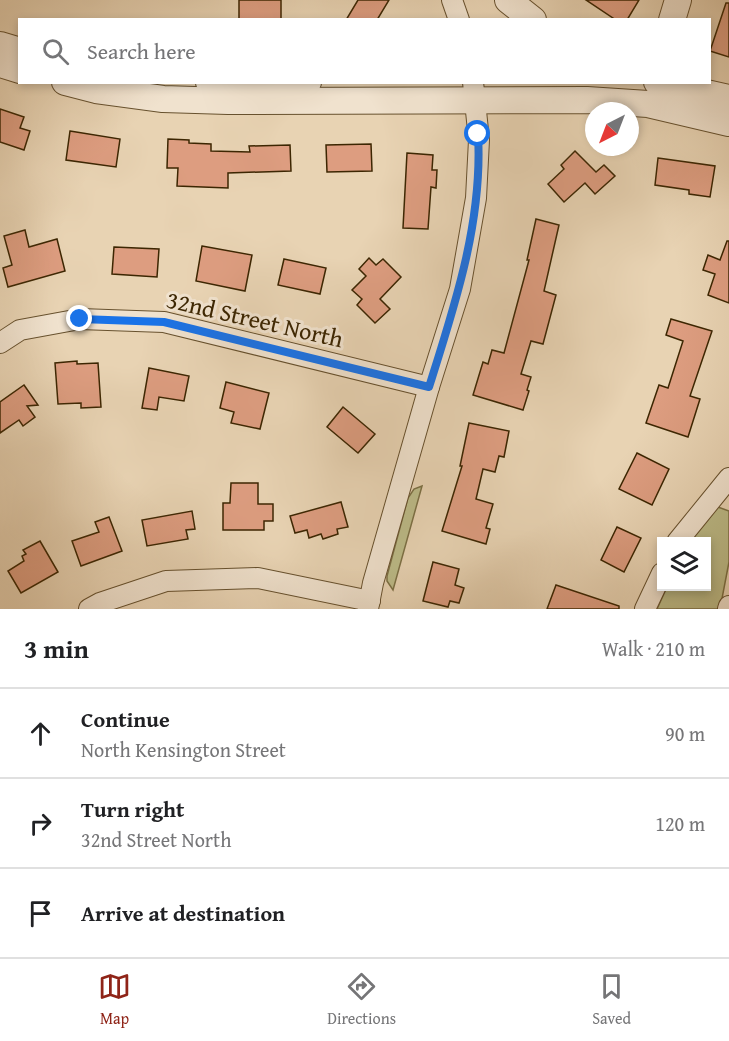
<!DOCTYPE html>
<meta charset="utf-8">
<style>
body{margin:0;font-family:"Gentium Book Plus",serif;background:#f2f2f2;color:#202124}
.controls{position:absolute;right:18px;bottom:18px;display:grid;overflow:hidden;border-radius:0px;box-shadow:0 3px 9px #0003}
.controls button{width:54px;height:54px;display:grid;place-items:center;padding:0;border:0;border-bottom:2px solid #e0e0e0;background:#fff;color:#202124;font:30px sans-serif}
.compass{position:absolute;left:585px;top:102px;width:54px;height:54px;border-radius:50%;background:#fff;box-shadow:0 3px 9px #0003;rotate:222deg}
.stop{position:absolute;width:18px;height:18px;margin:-14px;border:4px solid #1a73e8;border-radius:50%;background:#fff}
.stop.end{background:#1a73e8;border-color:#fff;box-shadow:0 2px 6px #0008}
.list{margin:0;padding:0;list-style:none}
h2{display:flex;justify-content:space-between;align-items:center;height:78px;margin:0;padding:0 24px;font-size:26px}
h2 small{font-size:20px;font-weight:400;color:#757577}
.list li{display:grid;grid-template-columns:39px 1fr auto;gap:18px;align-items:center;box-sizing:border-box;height:90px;padding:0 24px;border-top:2px solid #e0e0e0}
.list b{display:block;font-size:22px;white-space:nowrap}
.list p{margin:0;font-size:20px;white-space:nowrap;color:#757577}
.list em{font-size:20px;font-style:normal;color:#757577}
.icon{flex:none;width:33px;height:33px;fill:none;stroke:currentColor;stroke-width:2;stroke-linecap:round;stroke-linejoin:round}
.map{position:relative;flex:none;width:729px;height:609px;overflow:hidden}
.search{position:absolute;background:#fff;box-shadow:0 3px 9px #0003;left:18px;right:18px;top:18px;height:66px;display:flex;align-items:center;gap:15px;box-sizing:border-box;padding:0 21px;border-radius:0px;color:#757577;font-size:22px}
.sheet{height:348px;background:#fff}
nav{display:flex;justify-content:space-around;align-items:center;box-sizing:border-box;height:84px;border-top:2px solid #e0e0e0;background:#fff;font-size:16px;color:#757577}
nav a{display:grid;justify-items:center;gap:3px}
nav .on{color:#8f2418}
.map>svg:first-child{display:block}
</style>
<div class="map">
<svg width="729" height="609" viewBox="0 0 729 609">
<rect width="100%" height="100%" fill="#e8d3b3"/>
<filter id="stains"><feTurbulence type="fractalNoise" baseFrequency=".00333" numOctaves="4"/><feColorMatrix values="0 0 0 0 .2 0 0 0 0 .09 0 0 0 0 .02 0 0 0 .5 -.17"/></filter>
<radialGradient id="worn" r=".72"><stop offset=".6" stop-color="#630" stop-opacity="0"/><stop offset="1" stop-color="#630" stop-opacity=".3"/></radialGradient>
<g fill="#bcbb88" stroke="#7c7045" stroke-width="1.5">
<path d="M422 486 393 590 387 581V576L408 498 414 489Z"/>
<path d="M715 506 729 511V562L720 609H657L667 587 706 586V542L691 541 705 519Z"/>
</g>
<g fill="#dd9d80" stroke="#3c2602" stroke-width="1.5">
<rect x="239" y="0" width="42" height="20"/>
<path d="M358 0H389L377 20H346Z"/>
<path d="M586 0H639L627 20H616Z"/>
<path d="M726 3H729V57L710 51Z"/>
<path d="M0 109 24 117 20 128 30 131 24 150 0 142Z"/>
<path d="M70 131 120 139 116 167 66 160Z"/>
<path d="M168 139 189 140V143L211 144V151L250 152 249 146 290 145 291 171 228 173V188L177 186 178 168H167Z"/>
<path d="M371 144 372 171 327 172 326 145Z"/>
<path d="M575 151 596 172 604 165 615 176 595 194 585 183 564 202 548 184 564 169 561 165Z"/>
<path d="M407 153 433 155 432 170H437L436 188 431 187 428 229 403 228Z"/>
<path d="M658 158 715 166 710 197 689 194V190L655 185Z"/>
<path d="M536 219 559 225 544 291 556 295 543 344 531 341 521 374 531 377 527 390 529 391 523 410 473 395 483 362 488 364 492 350 504 353 529 260H527Z"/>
<path d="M25 230 29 247 57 239 65 271 8 287 3 268 12 265 4 236Z"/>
<path d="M727 241H729V303L708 295 715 274 703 270 708 255 720 260Z"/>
<path d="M202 246 252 255 245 291 196 281Z"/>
<path d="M114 247 159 249 157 277 112 274Z"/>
<path d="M369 258 376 265 383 259 401 277 380 299 390 309 375 323 357 305 362 299 352 290 366 276 359 269Z"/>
<path d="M284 259 326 268 320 294 278 285Z"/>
<path d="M671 319 712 331 690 396 700 399 688 437 646 423 659 385 668 388 683 341 666 335Z"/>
<path d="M77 361V364L98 363 101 407 81 408V403L58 404 55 363Z"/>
<path d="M149 368 189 376 184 401 159 397 157 410 142 408Z"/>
<path d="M226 382 269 393 260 429 231 423 234 412 220 408Z"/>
<path d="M24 385 38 405 27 406 35 417 23 426 19 420 0 433V402Z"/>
<path d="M343 407 375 434 358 453 327 427Z"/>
<path d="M469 423 509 431 504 457 499 456 495 472 483 469 476 499 493 504 486 528 490 529 486 544 442 531 462 466H460Z"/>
<path d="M637 453 669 469 652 505 619 489Z"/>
<path d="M231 483H258V504H273V521H264V530H223V503H230Z"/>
<path d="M341 502 348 527 337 529 338 534 323 539 321 534 309 538 307 530 295 533 290 516Z"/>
<path d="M192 511 195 529 186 530 188 539 147 546 142 520Z"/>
<path d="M109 517 122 551 81 566 72 541 99 532 95 522Z"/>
<path d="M617 527 641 538 624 572 601 560Z"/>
<path d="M40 541 58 572 21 593 8 571 24 561 22 556 26 554 23 550Z"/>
<path d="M433 562 459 569 455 585 464 588 459 603 450 601 448 607 423 601Z"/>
<path d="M556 585 619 606V609H547Z"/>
</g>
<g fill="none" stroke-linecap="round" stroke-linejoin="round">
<g stroke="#67512e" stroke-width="22">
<g id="minor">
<path d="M452 0 459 20"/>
<path d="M0 343 20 330 80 319 164 322 429 387"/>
<path d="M677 542 729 478"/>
<path d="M89 609 100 603 166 581 258 578 370 601"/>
<path d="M368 609 373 583 429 387 460 289 476 198 479 140 473 82"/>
<path d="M645 609 662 573"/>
<path d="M728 609 729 606"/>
</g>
</g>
<g stroke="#67512e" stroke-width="28">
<g id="tertiary">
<path d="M508 0 533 20"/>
<path d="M672 20 678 0"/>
<path d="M0 45 20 51"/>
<path d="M0 64 20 70"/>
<path d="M65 82 96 90 163 99 228 101 587 100 648 104 729 123"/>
<path d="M209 82H308"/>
<path d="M657 82 729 98"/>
</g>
</g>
<use href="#minor" stroke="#f0e2ce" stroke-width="20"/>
<use href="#tertiary" stroke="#f0e2ce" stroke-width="26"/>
</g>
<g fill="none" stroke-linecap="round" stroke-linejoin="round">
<path stroke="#1a73e8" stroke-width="8" d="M80 319 164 322 429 387C455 305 483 221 478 134"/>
</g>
<g text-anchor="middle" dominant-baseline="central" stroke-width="6" stroke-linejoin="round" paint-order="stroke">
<g font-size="24" fill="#3c2602" stroke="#f0e2ce">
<text transform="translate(255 319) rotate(13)">32nd Street North</text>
</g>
</g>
<rect width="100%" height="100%" filter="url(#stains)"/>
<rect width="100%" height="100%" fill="url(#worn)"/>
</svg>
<div class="controls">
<button><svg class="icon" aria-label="layers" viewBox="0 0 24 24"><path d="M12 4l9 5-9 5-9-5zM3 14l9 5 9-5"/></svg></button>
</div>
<svg class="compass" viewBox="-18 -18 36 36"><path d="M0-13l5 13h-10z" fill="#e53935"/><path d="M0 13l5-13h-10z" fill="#757577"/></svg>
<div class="stop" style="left:478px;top:134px"></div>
<div class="stop end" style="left:80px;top:319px"></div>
<div class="search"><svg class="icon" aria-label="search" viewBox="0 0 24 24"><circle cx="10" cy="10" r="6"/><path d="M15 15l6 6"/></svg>Search here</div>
</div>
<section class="sheet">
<h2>3 min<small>Walk · 210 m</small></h2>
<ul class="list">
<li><svg class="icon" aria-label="ahead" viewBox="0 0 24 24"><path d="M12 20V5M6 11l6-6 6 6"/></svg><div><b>Continue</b><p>North Kensington Street</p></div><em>90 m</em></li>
<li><svg class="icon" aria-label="right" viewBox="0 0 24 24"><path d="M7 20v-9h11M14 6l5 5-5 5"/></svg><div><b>Turn right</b><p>32nd Street North</p></div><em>120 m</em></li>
<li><svg class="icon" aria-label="arrive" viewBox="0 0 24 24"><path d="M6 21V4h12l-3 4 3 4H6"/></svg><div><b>Arrive at destination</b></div></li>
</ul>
</section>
<nav>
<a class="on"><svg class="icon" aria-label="map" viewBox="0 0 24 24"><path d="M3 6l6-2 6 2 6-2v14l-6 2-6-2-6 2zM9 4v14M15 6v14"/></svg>Map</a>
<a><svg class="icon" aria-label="directions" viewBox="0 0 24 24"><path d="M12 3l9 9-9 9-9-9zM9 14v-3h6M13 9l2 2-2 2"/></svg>Directions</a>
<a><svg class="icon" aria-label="saved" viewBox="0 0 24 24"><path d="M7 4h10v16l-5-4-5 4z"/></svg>Saved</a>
</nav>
